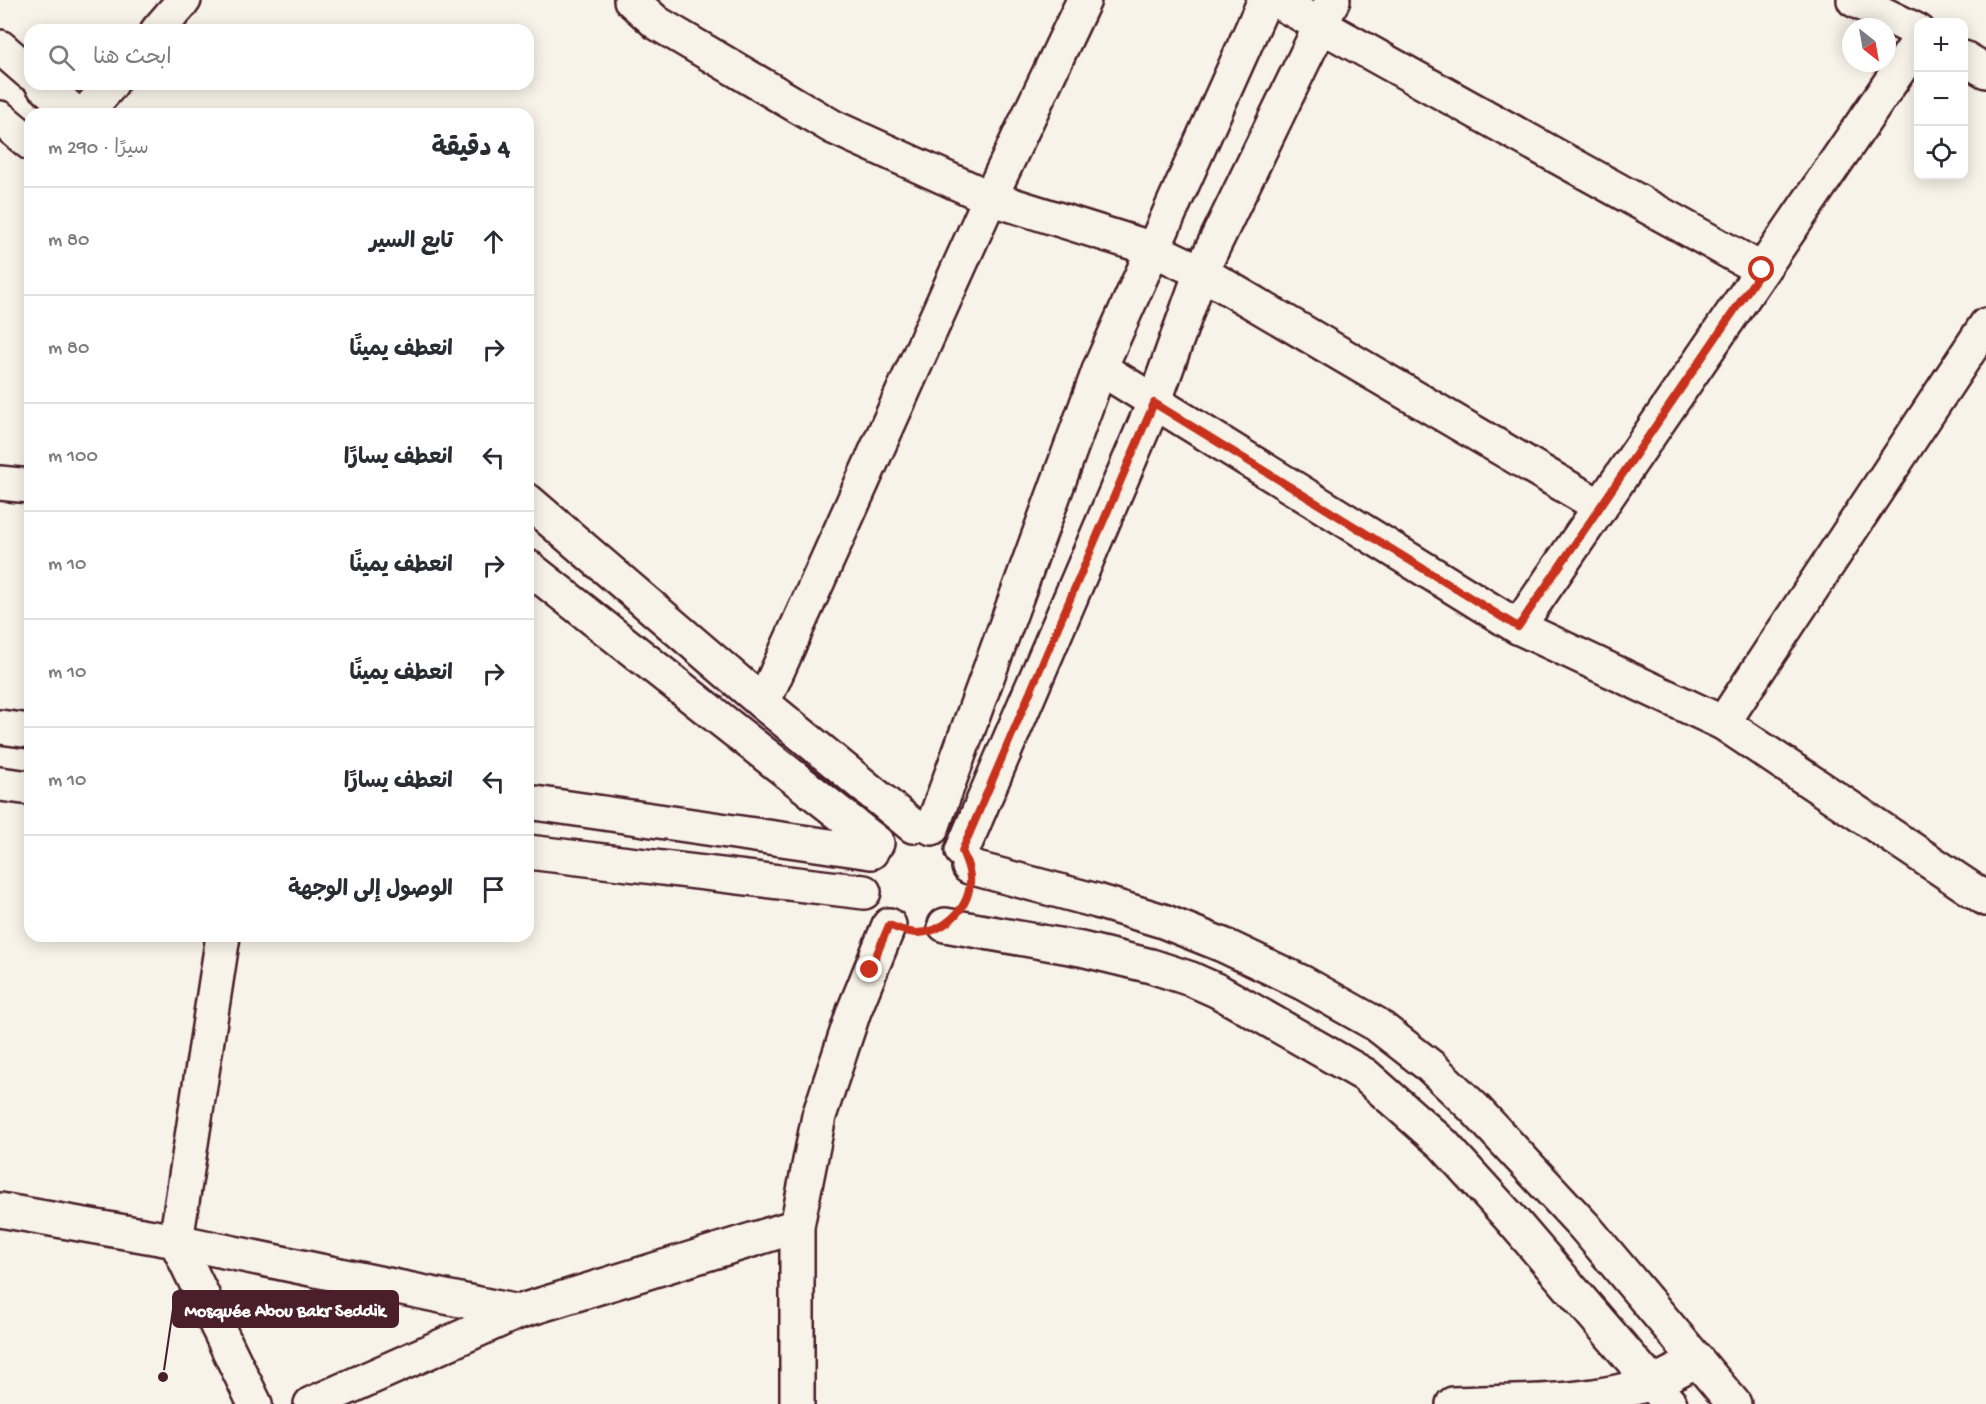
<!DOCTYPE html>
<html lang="ar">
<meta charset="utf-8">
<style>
body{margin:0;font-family:"Gochi Hand","Playpen Sans Arabic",sans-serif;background:#f2f2f3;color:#2b2b33;direction:rtl}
.controls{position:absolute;right:18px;top:18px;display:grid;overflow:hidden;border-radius:12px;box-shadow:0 3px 15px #0003}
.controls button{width:54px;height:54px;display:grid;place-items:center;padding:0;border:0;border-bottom:2px solid #e1e1e2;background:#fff;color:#2b2b33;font:30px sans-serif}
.compass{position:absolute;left:1842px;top:18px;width:54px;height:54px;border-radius:50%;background:#fff;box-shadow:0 3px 15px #0003;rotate:149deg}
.stop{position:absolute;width:18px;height:18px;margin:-14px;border:4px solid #c8321e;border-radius:50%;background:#fff}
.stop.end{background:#c8321e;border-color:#fff;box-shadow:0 2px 6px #0008}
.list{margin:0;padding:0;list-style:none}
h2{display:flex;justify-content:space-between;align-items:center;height:78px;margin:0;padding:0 24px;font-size:26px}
h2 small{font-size:20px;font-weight:400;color:#7c7c81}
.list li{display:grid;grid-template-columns:39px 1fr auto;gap:18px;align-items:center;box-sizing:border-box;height:108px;padding:0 24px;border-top:2px solid #e1e1e2}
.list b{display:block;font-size:22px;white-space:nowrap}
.list em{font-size:20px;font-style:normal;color:#7c7c81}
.icon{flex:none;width:33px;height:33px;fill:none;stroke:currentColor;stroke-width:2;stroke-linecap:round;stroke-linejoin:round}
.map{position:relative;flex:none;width:1986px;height:1404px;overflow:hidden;direction:ltr}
.search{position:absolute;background:#fff;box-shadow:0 3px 15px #0003;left:24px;top:24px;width:510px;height:66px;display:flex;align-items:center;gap:15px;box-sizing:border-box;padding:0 21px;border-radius:18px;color:#7c7c81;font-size:22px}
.panel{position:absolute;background:#fff;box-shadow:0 3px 15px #0003;left:24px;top:108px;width:510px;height:834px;border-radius:18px;direction:rtl}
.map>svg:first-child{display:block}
</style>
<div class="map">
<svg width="1986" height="1404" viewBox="0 0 1986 1404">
<rect width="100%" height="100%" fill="#f7f3e8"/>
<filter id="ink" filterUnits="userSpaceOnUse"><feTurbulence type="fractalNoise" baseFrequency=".0167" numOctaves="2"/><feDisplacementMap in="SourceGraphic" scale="12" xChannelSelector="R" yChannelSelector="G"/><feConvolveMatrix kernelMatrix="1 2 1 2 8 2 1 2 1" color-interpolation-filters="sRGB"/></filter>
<g filter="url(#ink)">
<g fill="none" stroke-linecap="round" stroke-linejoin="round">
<g stroke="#4a1f2b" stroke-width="38">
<g id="minor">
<path d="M631 0 657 23 833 127 990 198 1153 249 1201 272 1601 507"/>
<path d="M1275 0 1762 270"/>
<path d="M1854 0 1918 31"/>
<path d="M158 30 184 0"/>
<path d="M0 47 30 73"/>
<path d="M1964 58 1986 71"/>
<path d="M42 84 76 114"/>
<path d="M85 114 111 84"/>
<path d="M0 118 30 143"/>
<path d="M1100 368 1518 627 1723 723 1986 899"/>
<path d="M0 483 30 486"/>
<path d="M528 501 763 703 913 826"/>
<path d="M528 567 877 843"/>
<path d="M1518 627 1918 42"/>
<path d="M763 703 990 198 1084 0"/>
<path d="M1723 723 1986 325"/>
<path d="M0 727 30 731"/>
<path d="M0 784 30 788"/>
<path d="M528 802 871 852"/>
<path d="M932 828 1100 368 1265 0"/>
<path d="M962 851 1154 403 1201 272 1333 0"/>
<path d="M528 852 864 892"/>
<path d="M969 867 1097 901 1163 921 1223 945 1303 983 1376 1024 1430 1066 1475 1109 1584 1226 1734 1404"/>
<path d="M945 925 1081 949 1151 966 1191 979 1218 991 1365 1075 1443 1144 1512 1220 1670 1404"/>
<path d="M223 936 176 1241 255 1404"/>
<path d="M0 1210 176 1241 518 1312"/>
<path d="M311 1404 518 1312 797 1226"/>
<path d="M797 1404V1226L819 1116 854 1011 889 925"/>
<path d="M1453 1404C1519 1401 1588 1404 1651 1383 1667 1377 1682 1368 1697 1360"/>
</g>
</g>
<use href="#minor" stroke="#f7f3e8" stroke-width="33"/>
</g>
</g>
<g fill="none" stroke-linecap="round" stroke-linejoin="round" filter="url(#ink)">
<path stroke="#c8321e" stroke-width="8" d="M870 970 889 925C898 929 906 932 916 933 943 933 968 910 970 883 971 872 967 862 962 851L1154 403 1518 627 1762 270"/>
</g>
<path fill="none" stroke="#4a1f2b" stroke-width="2" d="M163 1377L173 1309"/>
<circle fill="#4a1f2b" stroke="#f7f3e8" stroke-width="2" cx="163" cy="1377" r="6"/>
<rect fill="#4a1f2b" stroke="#4a1f2b" stroke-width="2" x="173" y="1291" width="225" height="36" rx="6"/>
<g font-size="18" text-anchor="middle" font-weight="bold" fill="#fff">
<text x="285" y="1316">Mosquée Abou Bakr Seddik</text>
</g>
</svg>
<div class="controls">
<button>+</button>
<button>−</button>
<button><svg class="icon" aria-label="locate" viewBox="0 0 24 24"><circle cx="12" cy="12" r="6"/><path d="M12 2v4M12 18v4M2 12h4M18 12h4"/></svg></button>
</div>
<svg class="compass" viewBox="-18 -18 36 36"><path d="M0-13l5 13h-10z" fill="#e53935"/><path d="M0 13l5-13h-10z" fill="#7c7c81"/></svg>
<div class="stop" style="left:1762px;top:270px"></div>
<div class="stop end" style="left:870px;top:970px"></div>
<div class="search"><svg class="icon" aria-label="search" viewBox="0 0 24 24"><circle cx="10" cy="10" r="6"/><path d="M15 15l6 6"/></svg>ابحث هنا</div>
<section class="panel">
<h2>4 دقيقة<small>سيرًا · 290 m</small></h2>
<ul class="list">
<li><svg class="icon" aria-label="ahead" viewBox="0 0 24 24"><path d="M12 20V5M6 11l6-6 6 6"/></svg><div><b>تابع السير</b></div><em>80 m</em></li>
<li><svg class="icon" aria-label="right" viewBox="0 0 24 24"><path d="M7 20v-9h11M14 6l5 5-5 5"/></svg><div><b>انعطف يمينًا</b></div><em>80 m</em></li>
<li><svg class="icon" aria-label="left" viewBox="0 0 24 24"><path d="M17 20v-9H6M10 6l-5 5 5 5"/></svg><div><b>انعطف يسارًا</b></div><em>100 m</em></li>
<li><svg class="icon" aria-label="right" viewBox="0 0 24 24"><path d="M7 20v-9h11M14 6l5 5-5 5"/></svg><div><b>انعطف يمينًا</b></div><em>10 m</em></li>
<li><svg class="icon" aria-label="right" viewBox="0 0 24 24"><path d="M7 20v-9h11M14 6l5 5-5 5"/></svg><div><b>انعطف يمينًا</b></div><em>10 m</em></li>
<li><svg class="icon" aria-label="left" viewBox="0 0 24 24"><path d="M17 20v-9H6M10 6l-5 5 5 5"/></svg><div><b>انعطف يسارًا</b></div><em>10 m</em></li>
<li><svg class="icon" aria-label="arrive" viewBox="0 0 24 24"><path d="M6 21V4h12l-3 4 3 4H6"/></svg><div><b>الوصول إلى الوجهة</b></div></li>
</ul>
</section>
</div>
